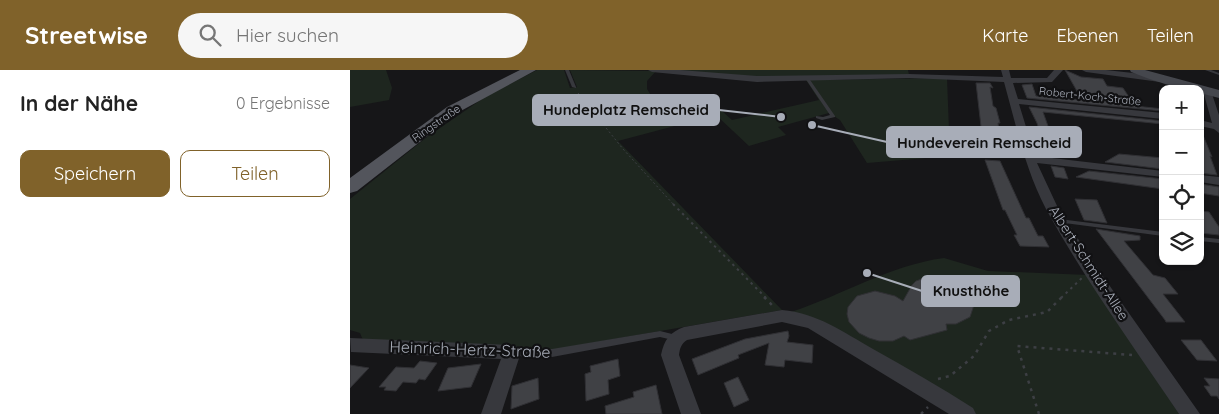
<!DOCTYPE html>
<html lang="de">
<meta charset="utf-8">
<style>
body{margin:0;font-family:Quicksand,sans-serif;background:#f6f6f6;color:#222}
.controls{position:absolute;right:15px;top:15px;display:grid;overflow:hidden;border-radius:10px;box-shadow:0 1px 4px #0004}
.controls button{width:45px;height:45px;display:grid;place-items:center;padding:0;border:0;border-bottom:1px solid #e0e0e0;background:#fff;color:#222;font:25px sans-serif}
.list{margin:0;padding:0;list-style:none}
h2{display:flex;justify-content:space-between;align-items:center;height:65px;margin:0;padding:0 20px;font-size:21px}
h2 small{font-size:16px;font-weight:400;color:#767676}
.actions{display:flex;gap:10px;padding:15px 20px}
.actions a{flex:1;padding:11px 0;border:1px solid #80622a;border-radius:10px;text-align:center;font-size:18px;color:#80622a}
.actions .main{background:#80622a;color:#fff}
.icon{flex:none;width:28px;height:28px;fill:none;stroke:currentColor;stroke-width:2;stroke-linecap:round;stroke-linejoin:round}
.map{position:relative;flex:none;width:869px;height:344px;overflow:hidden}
header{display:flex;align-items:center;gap:30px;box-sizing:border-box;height:70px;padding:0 25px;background:#80622a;color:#fff}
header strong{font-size:24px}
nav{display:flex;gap:28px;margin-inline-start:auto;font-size:18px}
.search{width:350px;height:45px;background:#f6f6f6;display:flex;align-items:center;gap:12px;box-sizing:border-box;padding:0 18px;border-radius:28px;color:#767676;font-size:19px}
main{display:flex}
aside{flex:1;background:#fff}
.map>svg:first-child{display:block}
</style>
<header>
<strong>Streetwise</strong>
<div class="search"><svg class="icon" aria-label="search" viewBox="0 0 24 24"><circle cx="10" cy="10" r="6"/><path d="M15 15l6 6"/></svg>Hier suchen</div>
<nav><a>Karte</a><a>Ebenen</a><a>Teilen</a></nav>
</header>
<main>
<aside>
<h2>In der Nähe<small>0 Ergebnisse</small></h2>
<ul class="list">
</ul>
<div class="actions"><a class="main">Speichern</a><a>Teilen</a></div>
</aside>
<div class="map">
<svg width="869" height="344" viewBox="0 0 869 344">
<rect width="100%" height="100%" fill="#161618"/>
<g fill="#1e261f">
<path d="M0 0H36L42 18 39 30 0 37Z"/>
<path d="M187 0H214L220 18 227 17 220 0 306 1 297 11V19L318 52 368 40 372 41 382 50 469 30 456 10 597 8 600 86 517 93 490 50 479 43 428 57 436 65 399 76 366 45 268 71 432 240 201 280 13 270 10 263 0 260V129L77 67 135 27Z"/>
<path d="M309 0H558L559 5 419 9Z"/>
<path d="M594 188 638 201 738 205 829 344H617L441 242C493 225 540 195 594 188Z"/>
</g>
<g fill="#404145" stroke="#303034">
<path d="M715 0 731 7 753 9 757 16 773 18 785 36 813 39V41L677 28 672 15 682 14 686 26 732 30Z"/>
<path d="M626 13H640L643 18 640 17 643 36 646 38 650 53H648L649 61H643L644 66 632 65Z"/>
<path d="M679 37 813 51V54L693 42 709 87 697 86 687 53Z"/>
<path d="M850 58 862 87 860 86 867 105 850 103Z"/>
<path d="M769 84 813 88V99L755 92Z"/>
<path d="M635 90 650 91 676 148H679L688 166H693L699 177 670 176 664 165H667L655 140H653Z"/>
<path d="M701 96 714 98 718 109 705 107Z"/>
<path d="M739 101 813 109V119L726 107Z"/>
<path d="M850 114 869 117V126L850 123Z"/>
<path d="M725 129 747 130 757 153 734 150Z"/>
<path d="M850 141 859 142 869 157V165L850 163Z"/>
<path d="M746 159 790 166V170L774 171 803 205 815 208 828 224H813L835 252H816L815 250Z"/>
<path d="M577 207 594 208 614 218 619 224 624 235 620 247 606 254H596L597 260 560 270 554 266 543 271H529L519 268 509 263 499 252 497 244 498 237 507 226 525 221 545 226 553 231 562 215 566 211Z"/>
<path d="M438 261 439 266 437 272 463 275 462 293 435 290 434 297 415 295 419 273 388 285 389 288 348 305 342 289 395 269Z"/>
<path d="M831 270H851L867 291 847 290Z"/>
<path d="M268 289 270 306 258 310 259 324 236 331 235 304 241 302 240 296Z"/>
<path d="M70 291 87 293 75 310 69 309 66 313 53 312 46 321 34 320 36 317H29L46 297 64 298Z"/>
<path d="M131 294 121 317 88 321 98 298Z"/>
<path d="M0 295 19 298 0 318Z"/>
<path d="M388 307 399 330 384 337 374 313Z"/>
<path d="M188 308 189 329 161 339 162 316Z"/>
<path d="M854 308 869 309V329L867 326H861L854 316H860Z"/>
<path d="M306 315 312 344H256L255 336 284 327 283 322Z"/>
</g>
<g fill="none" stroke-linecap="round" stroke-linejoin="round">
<path stroke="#3d3f44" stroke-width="1" stroke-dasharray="2 2.5" stroke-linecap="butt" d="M228 23 273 79 324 135"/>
<g stroke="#3d3f44" stroke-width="2" stroke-dasharray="2.5 4" stroke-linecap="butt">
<path d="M323 134 416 228"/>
<path d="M711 228 732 208"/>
</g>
<g stroke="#3d3f44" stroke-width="2.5" stroke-dasharray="3 5" stroke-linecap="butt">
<path d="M414 227 422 235"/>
<path d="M588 309 600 306 624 286 639 261 659 250 697 242 712 227"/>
<path d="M571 344 578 337"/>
<path d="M689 344 667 276 782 285"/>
</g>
<g fill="#37383d" fill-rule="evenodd">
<path d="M215 0H219L226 17V18L222 17Z"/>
<path d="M855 0H861L869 3V5Z"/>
<path d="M456 7H458L485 46V47L472 50 466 48V46L473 47 480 45 455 8Z"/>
<path d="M709 149 813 162V166L707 152 706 151 707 150Z"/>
<path d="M850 167 869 169V173L850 171Z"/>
<path d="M310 261 330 266 331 268 330 270 327 271 310 267 202 287 162 286 159 285 158 282 159 279 162 278 202 279Z"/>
</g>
<g fill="#37383d" fill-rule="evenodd">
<path d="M298 0H330L407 6 559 4 653 7 651 0H659L661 8H697L704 0H713L702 12 663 13 668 29 813 43V49L669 34 685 86 813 101V107L687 93 708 138 745 195 850 344H829C784 277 735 210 696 139 675 99 666 55 654 12L559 8 407 12 302 2Z"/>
<path d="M732 0H756L810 6 814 9 810 12 736 2Z"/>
<path d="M857 18 861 21 869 45V63L864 59 850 56V50L862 53 853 21Z"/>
<path d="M850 105 869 107V115L850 112Z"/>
<path d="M432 240C467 243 493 262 523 279 557 298 590 317 623 338L626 344H599L458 258 432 252 337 270C331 274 330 278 329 285L351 344H331L311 285C314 270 320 262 334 257Z"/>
<path d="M0 268 162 275 168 277 171 282 151 344H131L151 289 1 282Z"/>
</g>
<path fill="#45474d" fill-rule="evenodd" d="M780 0H795L869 20V28L850 23V19C826 19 804 11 781 2Z"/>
<path fill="#53555c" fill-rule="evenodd" d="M170 0H186L107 43 7 121 0 123V108L97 37Z"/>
</g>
<g text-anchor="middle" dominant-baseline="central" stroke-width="4.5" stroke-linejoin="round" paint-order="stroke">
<g font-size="11" fill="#a8adb8" stroke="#111113">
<text transform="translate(740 26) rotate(6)">Robert-Koch-Straße</text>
<text transform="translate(86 53) rotate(-35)">Ringstraße</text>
</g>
<g font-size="14" fill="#a8adb8" stroke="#111113">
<text transform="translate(739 193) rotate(57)">Albert-Schmidt-Allee</text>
</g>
<g font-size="16" fill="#a8adb8" stroke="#111113">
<text transform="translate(120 279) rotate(2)">Heinrich-Hertz-Straße</text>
</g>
</g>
<path fill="none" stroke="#a8adb8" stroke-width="2" d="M431 47L369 40M462 55L537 72M517 203L572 221"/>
<g fill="#a8adb8" stroke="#111113" stroke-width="2">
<circle cx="431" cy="47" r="5"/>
<circle cx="462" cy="55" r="5"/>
<circle cx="517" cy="203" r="5"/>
</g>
<g fill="#a8adb8" stroke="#a8adb8" stroke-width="2">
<rect x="183" y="25" width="186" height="30" rx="5"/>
<rect x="537" y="57" width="194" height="30" rx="5"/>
<rect x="572" y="206" width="97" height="30" rx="5"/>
</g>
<g font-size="15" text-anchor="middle" font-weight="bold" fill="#111">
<text x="276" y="45">Hundeplatz Remscheid</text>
<text x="634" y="78">Hundeverein Remscheid</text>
<text x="621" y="226">Knusthöhe</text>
</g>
</svg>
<div class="controls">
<button>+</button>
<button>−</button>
<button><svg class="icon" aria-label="locate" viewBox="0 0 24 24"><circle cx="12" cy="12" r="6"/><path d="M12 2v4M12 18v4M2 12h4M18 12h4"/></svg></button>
<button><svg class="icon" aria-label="layers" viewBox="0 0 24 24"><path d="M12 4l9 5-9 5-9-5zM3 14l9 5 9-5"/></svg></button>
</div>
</div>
</main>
